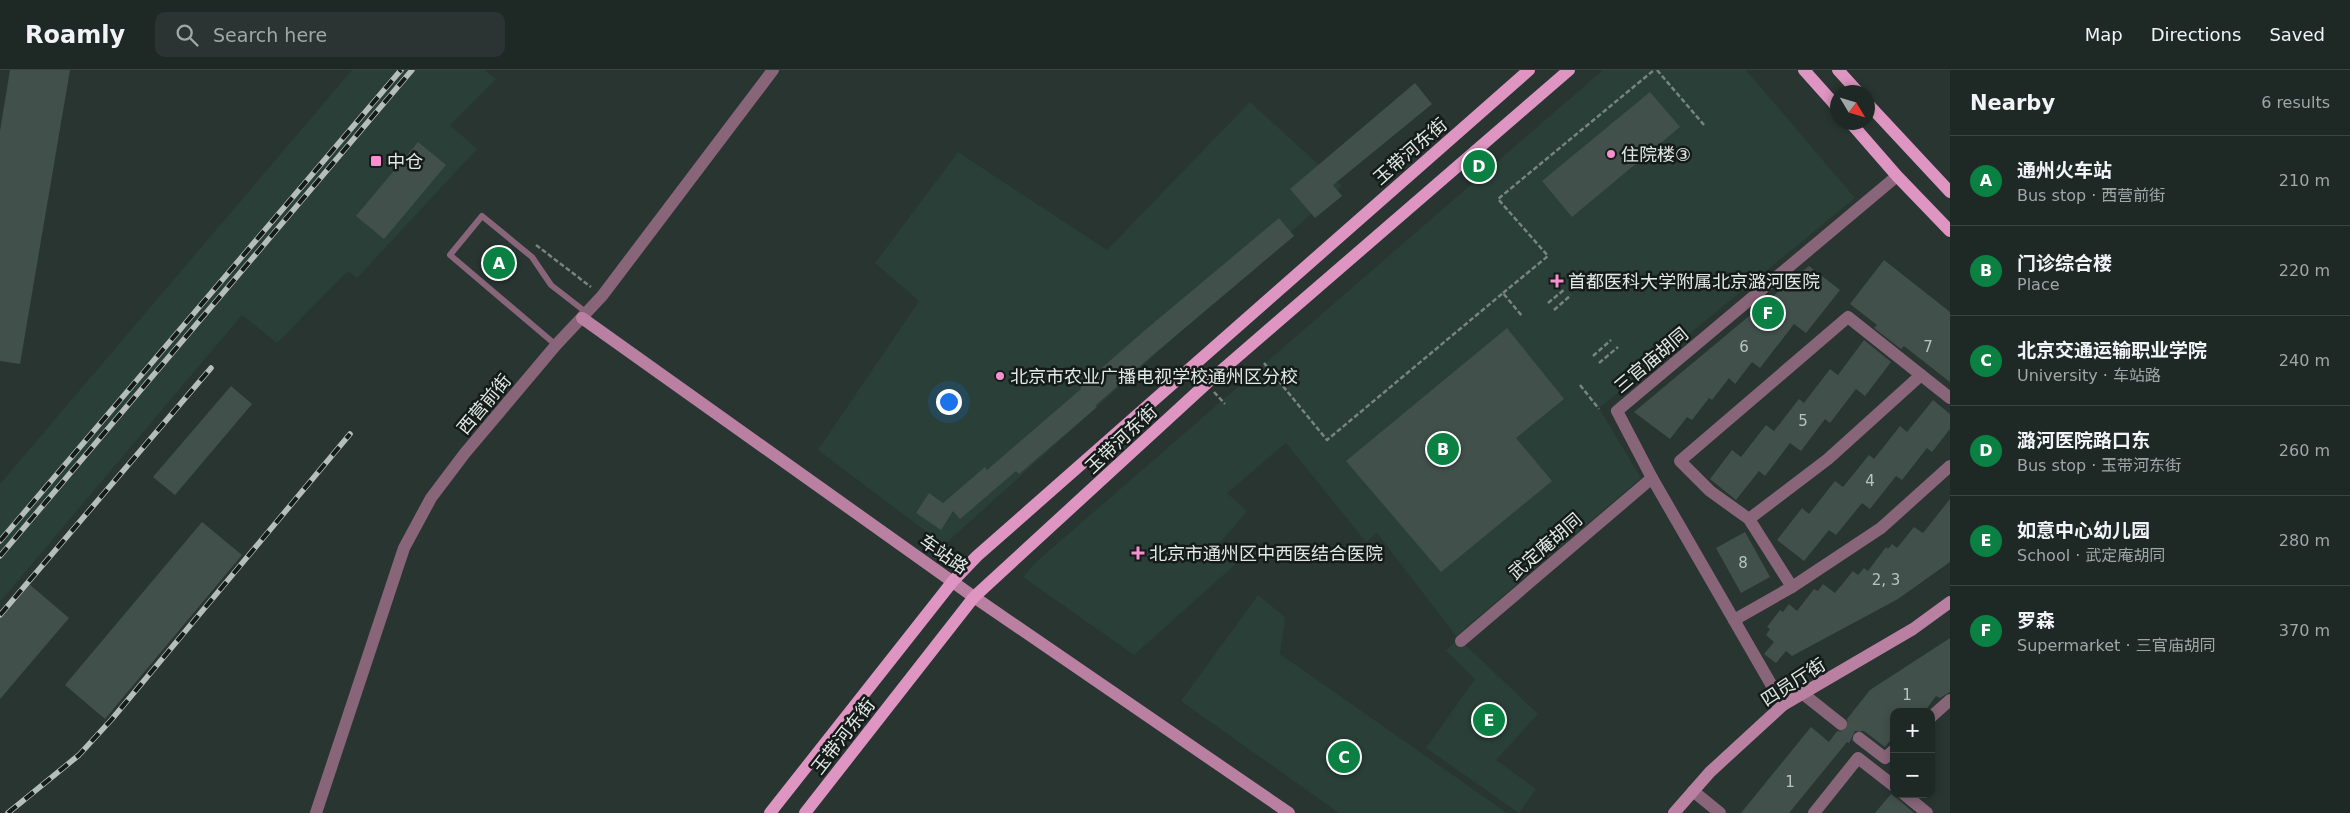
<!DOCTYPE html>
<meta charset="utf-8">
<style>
body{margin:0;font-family:"DejaVu Sans","Noto Sans SC",sans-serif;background:#2b3432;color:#f1f3f6}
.controls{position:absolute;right:15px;bottom:15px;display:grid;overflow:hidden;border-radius:10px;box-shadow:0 2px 8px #0003}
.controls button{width:45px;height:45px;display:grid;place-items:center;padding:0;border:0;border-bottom:1px solid #3c4442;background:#1e2825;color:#f1f3f6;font:25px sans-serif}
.compass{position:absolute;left:1830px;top:15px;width:45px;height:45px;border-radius:50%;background:#1e2825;box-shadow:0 2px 8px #0003;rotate:128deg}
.you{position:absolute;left:948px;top:331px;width:18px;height:18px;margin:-12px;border:4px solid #fff;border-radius:50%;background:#1a73e8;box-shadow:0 0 0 8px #1a73e833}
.badge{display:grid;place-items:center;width:32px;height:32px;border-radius:50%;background:#0b8043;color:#fff;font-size:16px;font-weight:700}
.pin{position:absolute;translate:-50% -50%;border:2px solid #fff;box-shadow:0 1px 5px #0006}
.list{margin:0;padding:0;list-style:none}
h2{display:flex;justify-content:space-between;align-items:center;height:65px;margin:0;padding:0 20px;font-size:21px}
h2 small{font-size:16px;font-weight:400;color:#a1a6a7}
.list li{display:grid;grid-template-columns:32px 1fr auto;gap:15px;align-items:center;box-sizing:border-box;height:90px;padding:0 20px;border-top:1px solid #3c4442}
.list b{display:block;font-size:19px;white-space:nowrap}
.list p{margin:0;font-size:16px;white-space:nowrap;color:#a1a6a7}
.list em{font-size:16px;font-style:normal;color:#a1a6a7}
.icon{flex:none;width:28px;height:28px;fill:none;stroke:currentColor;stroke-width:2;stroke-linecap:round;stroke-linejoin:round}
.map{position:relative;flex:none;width:1950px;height:743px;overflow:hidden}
header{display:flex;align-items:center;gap:30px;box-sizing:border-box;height:70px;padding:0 25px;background:#1e2825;border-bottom:1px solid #3c4442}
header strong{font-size:24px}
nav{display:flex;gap:28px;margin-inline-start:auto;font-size:18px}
.search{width:350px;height:45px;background:#2b3432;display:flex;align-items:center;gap:12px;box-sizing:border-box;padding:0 18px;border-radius:10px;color:#a1a6a7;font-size:19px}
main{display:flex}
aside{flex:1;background:#1e2825}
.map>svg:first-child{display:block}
</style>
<header>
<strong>Roamly</strong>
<div class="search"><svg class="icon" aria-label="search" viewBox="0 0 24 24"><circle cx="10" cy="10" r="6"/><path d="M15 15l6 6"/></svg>Search here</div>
<nav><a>Map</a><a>Directions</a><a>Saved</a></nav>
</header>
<main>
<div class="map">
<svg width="1950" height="743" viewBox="0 0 1950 743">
<rect width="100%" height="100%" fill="#283531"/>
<g fill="#2a3f38">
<path d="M352 0H484L496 9 450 55 477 79 357 208 348 201 277 273 242 245 0 532V414Z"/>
<path d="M1603 0H1746L1855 128 1599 338 1641 408 1456 566 1377 463 1366 472 1286 373 1227 423 1247 441 1219 474 1239 491 1134 585 1023 507 1035 493Z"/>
<path d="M1250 32 1342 116 944 475 818 380 919 231 875 193 958 82 1107 180Z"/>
<path d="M1258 525 1285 547 1280 584 1507 743H1339L1181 631Z"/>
<path d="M1458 568 1538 644 1496 690 1536 719 1519 743 1426 678 1475 609 1446 581Z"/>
</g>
<g fill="#42504b">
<path d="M10 0H70L20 294 0 291V61Z"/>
<path d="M1415 13 1432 34 1333 115 1342 126 1315 148 1290 119Z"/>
<path d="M1650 22 1680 57 1572 147 1542 111Z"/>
<path d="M418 72 446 95 384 169 356 146Z"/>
<path d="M1279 148 1294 166 1147 290 1095 336 1097 337 1019 404 1016 401 960 449 953 441 941 460 916 443 929 423 943 433 985 397 987 400 1081 319 1080 317 1144 261Z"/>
<path d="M1884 190 1950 242V312L1904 276 1901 279 1874 258 1877 255 1850 234Z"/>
<path d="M1809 196 1840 220 1806 263 1794 254 1760 298 1752 292 1735 314 1729 308 1712 330 1709 328 1692 350 1687 347 1670 369 1634 342Z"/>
<path d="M1507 258 1564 329 1516 368 1552 411 1441 502 1346 391Z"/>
<path d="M1864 270 1891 292 1865 326 1856 319 1830 353 1825 349 1801 381 1790 373 1765 406 1759 401 1736 430 1710 409 1732 380 1741 387 1766 355 1774 361 1799 329 1804 333 1830 299 1838 305Z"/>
<path d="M231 316 252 334 175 425 153 407Z"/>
<path d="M1933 330 1950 344V359L1932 382 1927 378 1902 410 1896 406 1870 439 1862 433 1836 465 1829 460 1804 491 1777 470 1802 438 1809 444 1835 411 1843 417 1869 385 1874 389 1900 356 1907 362Z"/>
<path d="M1950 429V492L1898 529 1792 586 1786 581 1776 593 1764 584 1774 572 1766 565 1770 559 1767 557 1780 540 1783 542 1789 534 1797 541 1814 519 1818 521 1823 514 1835 523 1853 501 1858 505 1864 498 1868 501 1886 477 1888 479 1892 474 1897 478 1914 457 1923 463Z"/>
<path d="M202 452 242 485 105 649 65 615Z"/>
<path d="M1745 462 1770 507 1741 523 1716 478Z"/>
<path d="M29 514 69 548 0 629V548Z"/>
<path d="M1950 568V622L1940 628 1936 626 1924 642H1894V666L1885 677 1864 661H1855L1849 673 1847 672 1789 743H1741L1811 657 1829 672 1837 661 1844 662 1848 659 1849 655 1847 649 1870 620Z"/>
<path d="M1891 724 1899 730 1914 743H1875Z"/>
</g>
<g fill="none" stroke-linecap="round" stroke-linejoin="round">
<path stroke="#44504c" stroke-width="12" stroke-dasharray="12 6" stroke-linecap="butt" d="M1841 654 1859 668"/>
<g stroke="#798380" stroke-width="2.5" stroke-dasharray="5 2.5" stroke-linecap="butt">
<path d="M1657 0 1704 55"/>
<path d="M536 175 591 217"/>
<path d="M1503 223 1548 186 1498 129 1654 0"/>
<path d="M1548 233 1565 219"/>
<path d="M1554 240 1571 225"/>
<path d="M1593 286 1611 270"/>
<path d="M1264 293 1327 370 1503 223 1522 246"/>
<path d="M1599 293 1618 277"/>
<path d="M1580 315 1599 339"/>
<path d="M1214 322 1225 334"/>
</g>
<path stroke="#886579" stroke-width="6" d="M556 275 450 185 482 146 532 187 551 215 587 243"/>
<g stroke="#886579" stroke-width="12">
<path d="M1749 449 1828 389 1921 305"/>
<path d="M1792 517 1749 449 1710 421 1680 391 1848 247 1950 328"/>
<path d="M1734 550 1792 517 1881 458 1950 396"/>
<path d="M1461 571 1652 408"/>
<path d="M1802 623 1841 654"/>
<path d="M1783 635 1652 408 1617 341 1897 106"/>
<path d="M1931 647 1950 630"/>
<path d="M1859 668 1885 688 1894 680"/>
<path d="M1693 721 1720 743"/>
<path d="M1904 724 1927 743"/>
<path d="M316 743 404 478 431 428 465 383 556 275 602 226 773 0"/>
<path d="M1814 743 1858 688 1894 716"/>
</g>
<g stroke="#b980a2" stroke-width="12">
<path d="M582 248 974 527 1289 743"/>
<path d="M1674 743 1710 702 1783 635 1913 559 1950 532"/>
</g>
<g stroke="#de95c1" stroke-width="12">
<path d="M1804 0 1838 38"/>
<path d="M1838 0 1858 22"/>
<path d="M1868 34 1950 122"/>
<path d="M1850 52 1897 106 1950 161"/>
<path d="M770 743 953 511 977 486 1529 0"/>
<path d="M805 743 974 527 1207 313 1569 0"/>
</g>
<g stroke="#b5bebb" stroke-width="5.5">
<g id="rail">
<path d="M0 471 401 0"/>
<path d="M0 486 412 0"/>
<path d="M0 545 211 298"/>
<path d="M8 743 79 685 112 649 350 364"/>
</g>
</g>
<use href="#rail" stroke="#151b19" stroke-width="4" stroke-dasharray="11" stroke-linecap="butt"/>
</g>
<g fill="#f690cf" stroke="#151b19" stroke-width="2">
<circle cx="1611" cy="84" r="5"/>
<rect x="370" y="85" width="12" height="12" rx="2.5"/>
<path d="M1554.5 203.5h5v5h5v5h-5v5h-5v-5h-5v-5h5z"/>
<circle cx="1000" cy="306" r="5"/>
<path d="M1135.5 475.5h5v5h5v5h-5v5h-5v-5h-5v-5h5z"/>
</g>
<g text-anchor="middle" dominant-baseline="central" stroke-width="5" stroke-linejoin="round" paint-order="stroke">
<g font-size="15" fill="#b9c3bf">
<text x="1744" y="277">6</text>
<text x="1928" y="277">7</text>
<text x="1803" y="351">5</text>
<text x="1870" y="411">4</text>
<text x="1743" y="493">8</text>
<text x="1886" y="510">2, 3</text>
<text x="1907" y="625">1</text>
<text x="1790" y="712">1</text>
</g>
<g font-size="18" fill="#e1e9e6" stroke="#151b19">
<text transform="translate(1410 81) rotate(-41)">玉带河东街</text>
<text transform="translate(1651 290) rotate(-40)">三官庙胡同</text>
<text transform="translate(484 334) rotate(-50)">西营前街</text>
<text transform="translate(1121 369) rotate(-43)">玉带河东街</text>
<text transform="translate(1545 476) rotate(-41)">武定庵胡同</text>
<text transform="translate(944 484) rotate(35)">车站路</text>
<text transform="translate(1793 612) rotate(-33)">四员厅街</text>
<text transform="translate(843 666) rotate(-52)">玉带河东街</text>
</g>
<g font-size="18" fill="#e1e9e6" stroke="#151b19" text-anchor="start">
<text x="1621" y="84">住院楼③</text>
<text x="387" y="91">中仓</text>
<text x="1568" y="211">首都医科大学附属北京潞河医院</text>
<text x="1010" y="306">北京市农业广播电视学校通州区分校</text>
<text x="1149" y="483">北京市通州区中西医结合医院</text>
</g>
</g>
</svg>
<div class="controls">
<button>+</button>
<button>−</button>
</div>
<svg class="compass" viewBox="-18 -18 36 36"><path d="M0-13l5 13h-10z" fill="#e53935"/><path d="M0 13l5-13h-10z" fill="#a1a6a7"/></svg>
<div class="you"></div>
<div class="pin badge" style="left:499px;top:193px">A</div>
<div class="pin badge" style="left:1443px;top:379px">B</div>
<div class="pin badge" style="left:1344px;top:687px">C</div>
<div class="pin badge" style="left:1479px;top:96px">D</div>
<div class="pin badge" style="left:1489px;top:650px">E</div>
<div class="pin badge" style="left:1768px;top:243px">F</div>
</div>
<aside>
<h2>Nearby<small>6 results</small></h2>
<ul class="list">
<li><span class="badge">A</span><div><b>通州火车站</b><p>Bus stop · 西营前街</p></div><em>210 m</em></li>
<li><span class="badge">B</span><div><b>门诊综合楼</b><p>Place</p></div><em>220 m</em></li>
<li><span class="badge">C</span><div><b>北京交通运输职业学院</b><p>University · 车站路</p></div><em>240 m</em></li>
<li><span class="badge">D</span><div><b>潞河医院路口东</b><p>Bus stop · 玉带河东街</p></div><em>260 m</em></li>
<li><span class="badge">E</span><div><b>如意中心幼儿园</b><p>School · 武定庵胡同</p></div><em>280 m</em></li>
<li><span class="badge">F</span><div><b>罗森</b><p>Supermarket · 三官庙胡同</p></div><em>370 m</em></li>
</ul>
</aside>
</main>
